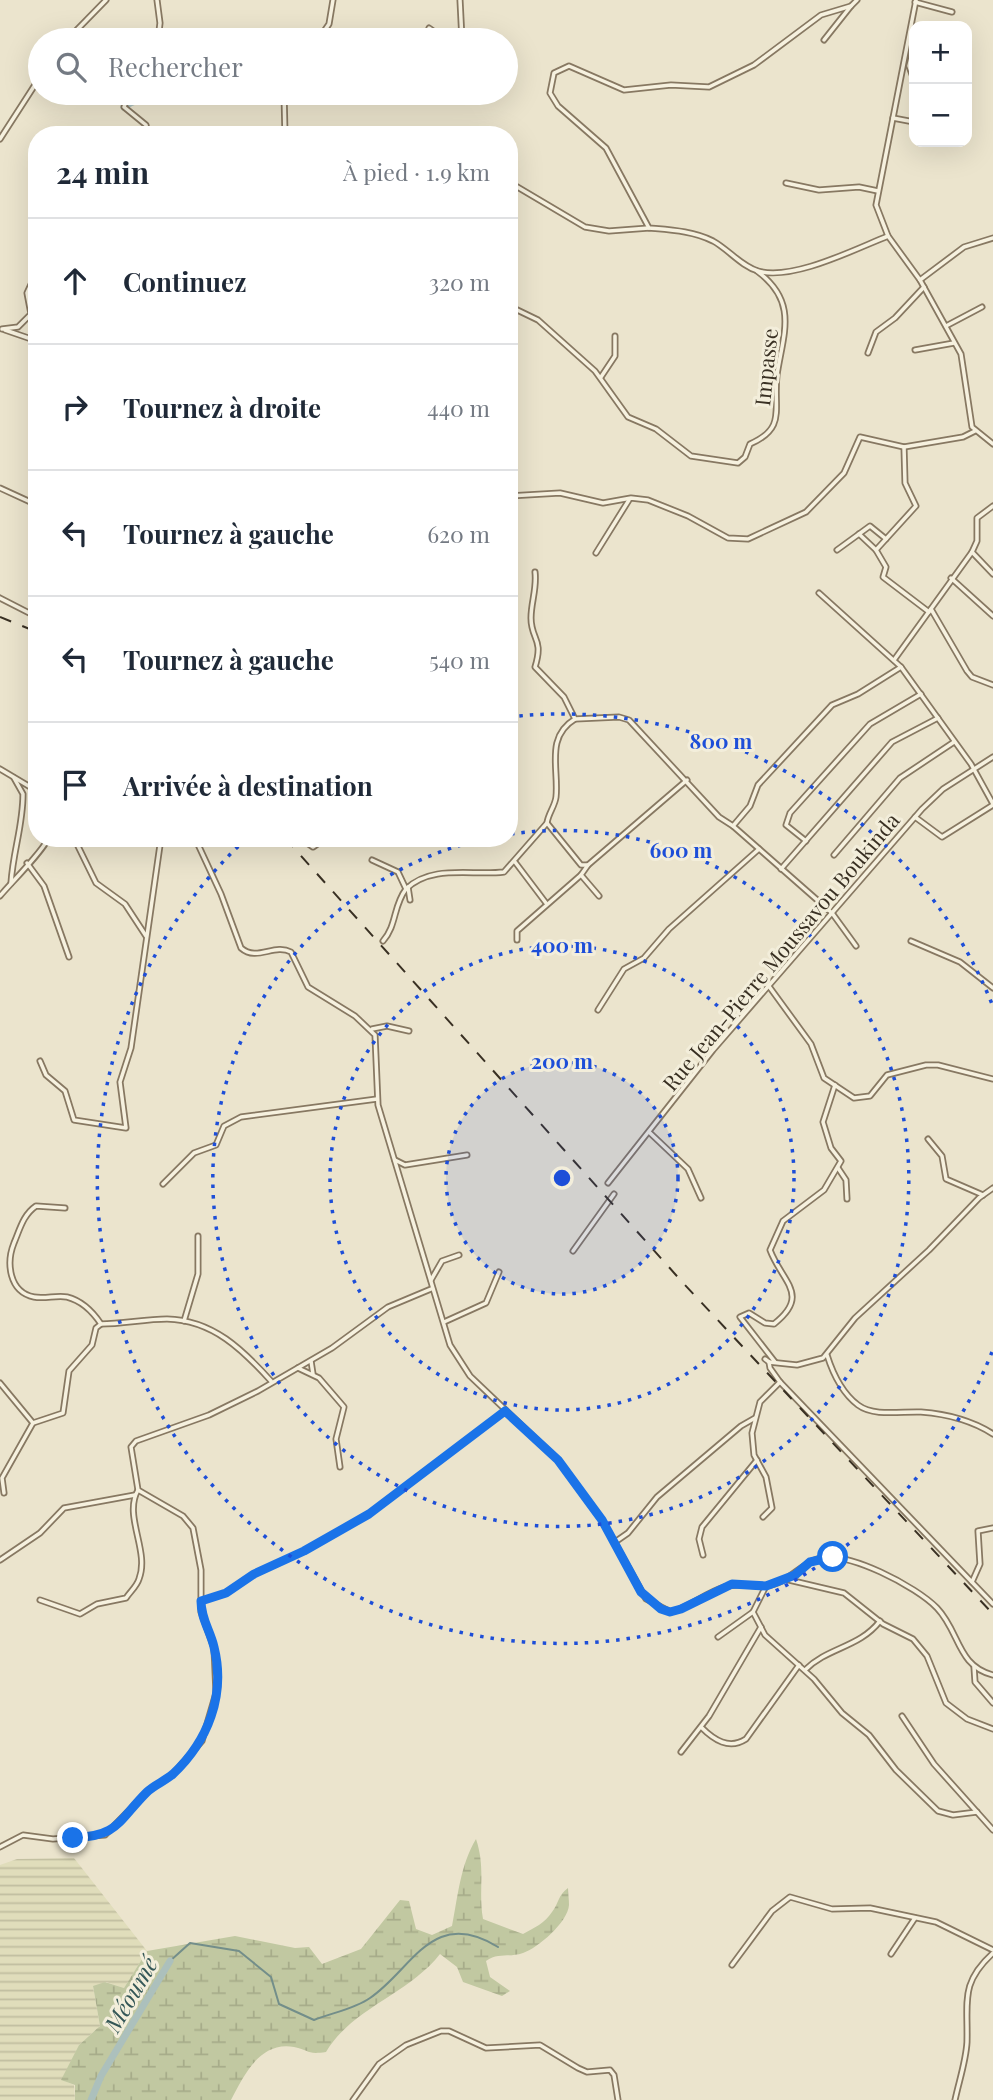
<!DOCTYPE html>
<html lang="fr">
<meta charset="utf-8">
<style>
body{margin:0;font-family:"Playfair Display",serif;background:#f2f2f3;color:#1f2937}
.controls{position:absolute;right:21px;top:21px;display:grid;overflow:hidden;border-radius:14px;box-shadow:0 7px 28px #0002}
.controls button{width:63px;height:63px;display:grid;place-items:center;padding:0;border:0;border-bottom:2px solid #e0e1e3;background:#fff;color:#1f2937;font:35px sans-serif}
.stop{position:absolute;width:21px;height:21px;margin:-16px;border:5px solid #1a73e8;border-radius:50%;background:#fff}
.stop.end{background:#1a73e8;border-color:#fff;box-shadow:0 2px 7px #0008}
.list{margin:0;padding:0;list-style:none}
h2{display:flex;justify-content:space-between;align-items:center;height:91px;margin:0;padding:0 28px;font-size:30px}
h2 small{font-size:23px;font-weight:400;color:#747a83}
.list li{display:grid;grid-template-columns:46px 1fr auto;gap:21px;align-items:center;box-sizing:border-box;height:126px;padding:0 28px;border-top:2px solid #e0e1e3}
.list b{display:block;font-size:26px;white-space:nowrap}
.list em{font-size:23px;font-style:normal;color:#747a83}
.icon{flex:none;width:38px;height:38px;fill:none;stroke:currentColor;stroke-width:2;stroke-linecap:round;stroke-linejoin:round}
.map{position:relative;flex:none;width:993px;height:2100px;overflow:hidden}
.search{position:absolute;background:#fff;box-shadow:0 7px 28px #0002;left:28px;top:28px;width:490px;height:77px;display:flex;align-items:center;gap:18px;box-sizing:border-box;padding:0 24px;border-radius:38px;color:#747a83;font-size:26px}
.panel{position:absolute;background:#fff;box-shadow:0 7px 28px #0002;left:28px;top:126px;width:490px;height:721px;border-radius:28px}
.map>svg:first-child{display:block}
</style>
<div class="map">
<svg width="993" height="2100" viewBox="0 0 993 2100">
<defs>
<pattern id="farmland-rules" width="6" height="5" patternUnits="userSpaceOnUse" patternTransform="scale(1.75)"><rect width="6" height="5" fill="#e0ddbb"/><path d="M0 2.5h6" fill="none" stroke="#c1bea0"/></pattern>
<pattern id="wetland-marsh" width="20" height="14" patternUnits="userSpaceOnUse" patternTransform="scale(1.75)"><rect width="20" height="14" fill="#c1c8a1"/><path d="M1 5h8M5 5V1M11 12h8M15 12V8" fill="none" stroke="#a7ac8a"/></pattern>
</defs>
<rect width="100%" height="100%" fill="#ebe4cd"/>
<path fill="url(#farmland-rules)" d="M74 1858 147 1951 124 1988 106 1982 93 1987 100 2026 79 2045 62 2080 74 2085 75 2100H0V1865L17 1859Z"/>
<path fill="url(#wetland-marsh)" d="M476 1839C486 1869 478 1890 483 1919L523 1934C534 1928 545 1923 552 1912 559 1903 558 1895 568 1888 568 1893 569 1899 569 1905 568 1922 538 1948 523 1953 509 1958 499 1952 486 1961L490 1977 510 1991 502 1996 463 1982 457 1967 440 1954C409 1994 352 2008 326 2052 306 2055 310 2050 294 2047 260 2041 244 2075 231 2100H75V2085L61 2080 79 2045 100 2026 93 1986 105 1982 124 1988 147 1951 235 1936 295 1948 309 1947 322 1964 361 1949 400 1900 409 1901 416 1929 432 1935 452 1926C458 1896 460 1866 476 1839Z"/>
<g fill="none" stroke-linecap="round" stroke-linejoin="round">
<path stroke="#738e8a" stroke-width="2" d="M170 1961 190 1943 239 1951 271 1977 279 2004 314 2020C331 2013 355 2009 370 1998 412 1970 432 1906 498 1947"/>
<g stroke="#acc0bc" stroke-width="7">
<path d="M124 107C133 100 144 99 154 93"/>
<path d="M91 2100 101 2076 170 1961"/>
</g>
<g stroke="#877862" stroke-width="7">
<g id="minor">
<path d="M157 0 160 23 158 40"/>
<path d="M460 0 462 40"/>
<path d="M857 0 851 6 821 15 754 65 709 87 671 85 624 90 569 66 554 73 550 93 558 106 606 148 649 228C671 230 693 231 713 241 728 249 741 266 758 271 793 281 855 249 888 236"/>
<path d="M916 0 876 205 888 236 920 280 961 354 972 427 993 444"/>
<path d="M915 2 952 12"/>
<path d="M429 28 446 40"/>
<path d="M67 40 106 0"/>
<path d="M318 40 329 24 333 0"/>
<path d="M824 40 851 6"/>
<path d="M914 46 909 66 914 80"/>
<path d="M129 93 124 107 146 125 148 135"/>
<path d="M284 93 285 135"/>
<path d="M893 118 914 122"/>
<path d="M0 139 40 77"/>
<path d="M509 182 585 227 609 231 649 228"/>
<path d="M786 183 819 190 859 187 878 191"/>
<path d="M920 280 964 247 993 238"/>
<path d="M509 306 538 320 595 371 628 417 656 429 691 456 738 463 745 457 750 444C787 428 773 409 777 375 783 334 799 302 757 271"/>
<path d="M946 326 982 307"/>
<path d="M2 329 18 327 31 314 27 293 34 278"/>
<path d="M5 330 37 341"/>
<path d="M915 350 954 343"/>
<path d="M868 353 876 332 895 318 924 287"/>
<path d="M601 377 615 356V336"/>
<path d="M0 488 37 505"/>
<path d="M509 496 560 493 603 503 631 498 648 500 688 516 728 538 748 539 806 512 844 473 860 437 904 447"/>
<path d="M859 534 876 550 916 506 905 483 904 447 963 437 975 431"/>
<path d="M837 550 870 526 886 539"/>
<path d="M876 550 886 567 883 577 929 612"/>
<path d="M972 552 993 574"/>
<path d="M596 553 629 500"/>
<path d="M535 572C537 589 531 602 531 618 531 640 544 638 535 667L564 697 575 719 619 717 629 720 719 817 733 826 832 913 856 946"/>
<path d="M951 578 993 616"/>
<path d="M819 593 901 667 971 764 993 804"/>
<path d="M0 598 37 617"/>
<path d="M931 609 967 671 972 677 993 685"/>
<path d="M894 660 972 552 977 541V518L993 506"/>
<path d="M575 719C545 737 559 769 556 797 555 806 548 814 547 823L581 865H588L687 780"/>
<path d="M0 769 37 791"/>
<path d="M915 817 942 837 993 805"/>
<path d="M733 826 750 806 758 785 832 705 858 694 901 667"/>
<path d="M74 838 96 883 125 904 146 936"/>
<path d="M195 838 221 894 241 948C257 962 274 943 291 952L308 987 355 1016 375 1035 378 1105 450 1345 470 1376 558 1460 602 1520 646 1599 671 1612C690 1607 705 1593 724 1587 739 1582 751 1587 766 1586 787 1584 799 1565 817 1559 846 1549 917 1587 937 1608 960 1632 957 1666 993 1675"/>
<path d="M300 838 313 847 326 838"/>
<path d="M806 841 786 825 790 813 870 724 921 694"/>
<path d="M834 855 900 778 954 742"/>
<path d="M372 860 398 872 406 889C393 906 397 925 383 941"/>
<path d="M515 862 546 903"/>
<path d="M27 863 44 886 69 957"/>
<path d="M588 865 581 875 599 896"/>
<path d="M781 869 892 742 938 718"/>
<path d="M11 883C13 851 23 826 23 794L14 778"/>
<path d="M408 887 410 900"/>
<path d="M406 889C432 864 472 876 504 872L547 823"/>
<path d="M0 896C10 884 46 848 48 838"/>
<path d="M517 940V931L581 875"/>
<path d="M911 941 960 962 993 988"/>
<path d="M768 985 811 1044 824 1078 854 1098 870 1096 887 1075 926 1065H938L993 1079"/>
<path d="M598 1010 624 969 644 958 669 929 759 849"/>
<path d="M372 1029 387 1026 409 1031"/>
<path d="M40 1061 46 1075 65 1091 74 1120 126 1128 120 1082 131 1048 161 838"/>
<path d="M649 1132 688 1169 701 1198"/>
<path d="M928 1139 942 1156 946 1179 983 1195"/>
<path d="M395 1160 405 1165 467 1155"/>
<path d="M838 1168 846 1180 847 1199"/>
<path d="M608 1183 713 1050 922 809 943 789 993 757"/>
<path d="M163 1184 194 1153 216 1145 224 1126 241 1117 377 1099"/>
<path d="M65 1208 36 1206C23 1215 20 1229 14 1243 6 1263 9 1292 34 1297 45 1299 57 1295 67 1297 83 1301 93 1312 101 1324 123 1324 145 1319 167 1319 213 1320 243 1350 271 1381"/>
<path d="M573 1251 614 1194"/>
<path d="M431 1280 442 1261 459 1255"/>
<path d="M184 1321 198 1274V1236"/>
<path d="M444 1322 486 1303 499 1272"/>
<path d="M827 1355C833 1374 842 1393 858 1405 874 1417 902 1411 921 1412 946 1414 973 1421 993 1434"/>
<path d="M765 1359 769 1362 797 1365 823 1358 855 1318 929 1250 979 1198 993 1188"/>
<path d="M311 1361 313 1374"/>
<path d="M769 1362 770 1368 780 1382 993 1604"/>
<path d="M775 1362 740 1317 749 1313 765 1323 774 1324C811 1295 782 1282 770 1250L783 1221 824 1190 841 1161 831 1148 823 1122 835 1085"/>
<path d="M298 1368 319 1378 344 1407 336 1439 340 1467"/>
<path d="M0 1383 33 1423"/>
<path d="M4 1493 2 1478 33 1423 63 1413 69 1371 92 1345 96 1328 101 1324"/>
<path d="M763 1517 772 1508 766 1477 754 1455 752 1433 760 1402 780 1382"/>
<path d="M615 1542 628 1533 657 1497 741 1426 755 1418"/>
<path d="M703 1555 699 1539 702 1527 757 1460"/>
<path d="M0 1560 40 1533 64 1508 135 1495"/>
<path d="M789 1580 844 1593 883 1624 913 1639 927 1656 946 1703 967 1719 993 1729"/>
<path d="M972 1582 980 1564 978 1531 993 1528"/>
<path d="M766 1586 753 1612 765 1635 814 1679 842 1713 869 1735 896 1770 938 1811 953 1815 977 1812"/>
<path d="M40 1600 80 1614 97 1604 126 1598C130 1592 137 1586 139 1579 150 1551 123 1516 138 1490"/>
<path d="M201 1601 226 1593 254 1574 304 1551 369 1514 505 1411"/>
<path d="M718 1637 753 1612"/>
<path d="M974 1667 975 1682 993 1703"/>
<path d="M805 1670C828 1647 859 1648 880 1621"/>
<path d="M902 1716 934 1764 993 1830"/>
<path d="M701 1727C714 1740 729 1750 746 1739L799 1665"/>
<path d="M681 1752 709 1716 761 1627"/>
<path d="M0 1847 23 1835 53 1839 105 1835 149 1790 172 1775 202 1741 216 1693 214 1648 201 1612V1570L193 1528 183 1516 138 1490 131 1447 136 1441 209 1415 258 1391 332 1348 388 1307 431 1289"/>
<path d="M891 1954 915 1918"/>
<path d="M732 1965 772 1911 790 1897 832 1909 870 1908 936 1922 993 1950"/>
<path d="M353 2100 379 2064 406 2045 441 2031H449L486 2048 540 2045 578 2068 587 2072 610 2070 614 2075 618 2100"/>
<path d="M955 2100C959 2081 966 2061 967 2042 968 2001 960 1983 993 1953"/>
</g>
</g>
<use href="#minor" stroke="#f6f1df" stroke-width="3.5"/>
<g stroke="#393023" stroke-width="2" stroke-dasharray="12 12" stroke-linecap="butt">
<path d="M0 617 37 632"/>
<path d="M285 838 684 1284 993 1614"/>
</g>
</g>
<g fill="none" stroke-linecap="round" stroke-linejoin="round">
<path stroke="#1a73e8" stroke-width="9" d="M73 1838C119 1836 117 1822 147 1792 154 1785 165 1781 173 1774 208 1741 226 1695 214 1647 210 1630 201 1619 201 1601L226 1593 254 1574 304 1551 369 1514 505 1411 558 1460 602 1520 641 1592 661 1609 670 1612 681 1609 732 1584 766 1586 795 1575 810 1562 833 1557"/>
</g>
<circle cx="562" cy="1178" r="116" fill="#1d4ed8" fill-opacity=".12"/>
<g fill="none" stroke="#1d4ed8" stroke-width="3.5" stroke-dasharray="3.5 7">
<circle cx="562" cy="1178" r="116"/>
<circle cx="562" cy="1178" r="232"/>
<path d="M511 834A348 348 0 1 1 484 839"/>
<path d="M992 1352A464 464 0 1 1 246 839M509 717A464 464 0 0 1 992 1004"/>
</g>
<g text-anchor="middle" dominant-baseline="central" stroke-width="6" stroke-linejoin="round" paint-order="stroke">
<g font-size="21" fill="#393023" stroke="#f3eedb">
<text transform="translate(765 367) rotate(-84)">Impasse</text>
<text transform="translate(780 951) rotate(-50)">Rue Jean-Pierre Moussavou Boukinda</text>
</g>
<g font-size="23" font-style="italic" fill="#345757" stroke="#f3eedb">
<text transform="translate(130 1994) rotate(-60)">Méoumé</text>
</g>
</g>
<circle cx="562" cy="1178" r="10" fill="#1d4ed8" stroke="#f3eedb" stroke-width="3.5"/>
<g font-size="21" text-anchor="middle" font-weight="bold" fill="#1d4ed8" stroke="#f3eedb" stroke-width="6" stroke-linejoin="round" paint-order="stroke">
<text x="721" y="749">800 m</text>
<text x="681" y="858">600 m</text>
<text x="562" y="953">400 m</text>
<text x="562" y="1069">200 m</text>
</g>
</svg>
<div class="controls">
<button>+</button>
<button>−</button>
</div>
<div class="stop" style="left:833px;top:1557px"></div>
<div class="stop end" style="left:73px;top:1838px"></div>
<div class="search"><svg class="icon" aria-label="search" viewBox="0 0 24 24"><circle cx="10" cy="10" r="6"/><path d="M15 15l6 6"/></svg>Rechercher</div>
<section class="panel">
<h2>24 min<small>À pied · 1.9 km</small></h2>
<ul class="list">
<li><svg class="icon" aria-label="ahead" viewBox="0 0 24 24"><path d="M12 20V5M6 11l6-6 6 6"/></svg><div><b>Continuez</b></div><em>320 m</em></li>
<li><svg class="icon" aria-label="right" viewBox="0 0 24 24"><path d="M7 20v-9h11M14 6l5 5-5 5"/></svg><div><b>Tournez à droite</b></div><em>440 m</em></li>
<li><svg class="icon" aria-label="left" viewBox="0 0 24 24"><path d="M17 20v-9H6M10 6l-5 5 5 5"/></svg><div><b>Tournez à gauche</b></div><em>620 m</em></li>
<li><svg class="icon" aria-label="left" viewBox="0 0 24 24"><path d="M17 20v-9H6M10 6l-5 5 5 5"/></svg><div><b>Tournez à gauche</b></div><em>540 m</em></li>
<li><svg class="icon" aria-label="arrive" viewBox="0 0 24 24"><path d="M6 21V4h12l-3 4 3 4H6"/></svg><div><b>Arrivée à destination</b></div></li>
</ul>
</section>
</div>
